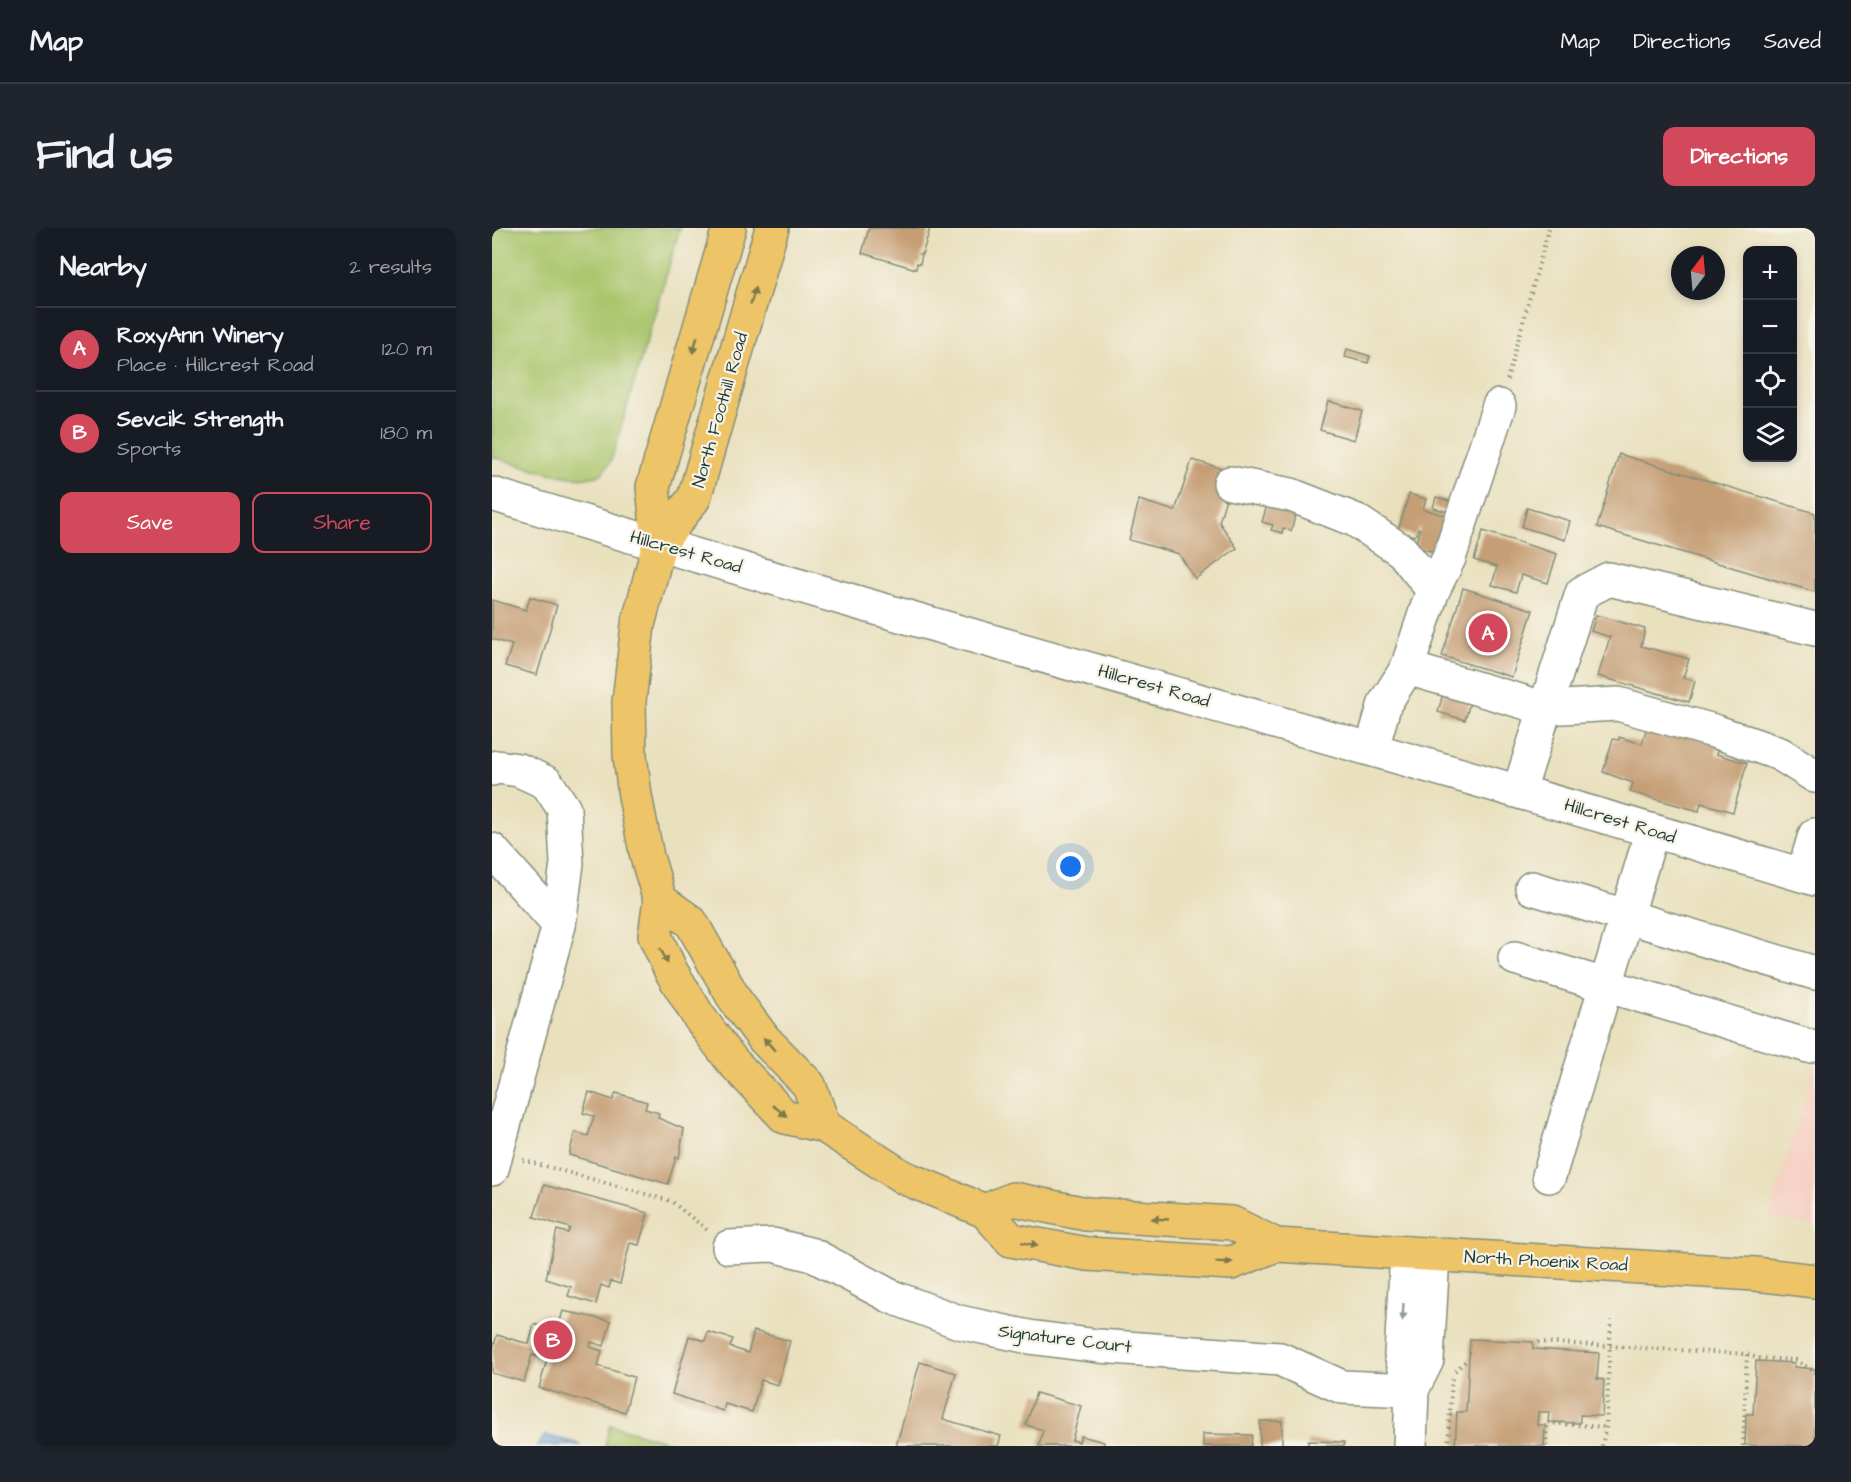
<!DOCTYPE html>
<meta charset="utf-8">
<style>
body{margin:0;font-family:"Architects Daughter",sans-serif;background:#20242c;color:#f1f3f6}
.controls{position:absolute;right:18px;top:18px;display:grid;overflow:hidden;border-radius:12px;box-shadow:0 3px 9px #0003}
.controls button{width:54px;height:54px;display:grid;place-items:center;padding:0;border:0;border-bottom:2px solid #363941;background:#171b24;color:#f1f3f6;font:30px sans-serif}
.compass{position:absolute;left:1179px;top:18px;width:54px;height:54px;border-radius:50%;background:#171b24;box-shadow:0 3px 9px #0003;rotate:16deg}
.you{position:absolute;left:579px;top:639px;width:21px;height:21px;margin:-15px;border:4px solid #fff;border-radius:50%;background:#1a73e8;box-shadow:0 0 0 9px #1a73e833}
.badge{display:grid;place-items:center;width:39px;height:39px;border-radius:50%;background:#d1495b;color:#fff;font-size:20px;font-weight:700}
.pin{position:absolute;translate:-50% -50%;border:3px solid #fff;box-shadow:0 2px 6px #0006}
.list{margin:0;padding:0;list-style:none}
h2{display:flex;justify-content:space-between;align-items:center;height:78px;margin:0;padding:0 24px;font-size:26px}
h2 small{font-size:20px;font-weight:400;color:#9ea1a6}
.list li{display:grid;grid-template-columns:39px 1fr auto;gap:18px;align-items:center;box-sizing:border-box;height:84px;padding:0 24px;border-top:2px solid #363941}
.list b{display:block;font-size:22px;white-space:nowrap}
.list p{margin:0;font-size:20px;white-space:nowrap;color:#9ea1a6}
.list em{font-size:20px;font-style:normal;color:#9ea1a6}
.actions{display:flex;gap:12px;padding:18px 24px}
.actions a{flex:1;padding:14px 0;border:2px solid #d1495b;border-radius:12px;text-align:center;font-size:21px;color:#d1495b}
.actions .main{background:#d1495b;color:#fff}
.icon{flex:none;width:33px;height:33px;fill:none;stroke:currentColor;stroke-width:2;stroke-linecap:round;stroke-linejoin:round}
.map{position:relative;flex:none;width:1323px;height:1218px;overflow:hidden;border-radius:12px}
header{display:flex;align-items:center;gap:36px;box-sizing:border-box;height:84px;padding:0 30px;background:#171b24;border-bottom:2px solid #363941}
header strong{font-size:28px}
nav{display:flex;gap:33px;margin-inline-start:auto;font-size:21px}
.intro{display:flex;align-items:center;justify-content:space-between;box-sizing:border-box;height:144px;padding:0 36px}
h1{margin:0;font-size:42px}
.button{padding:15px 27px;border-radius:12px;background:#d1495b;color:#fff;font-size:21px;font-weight:700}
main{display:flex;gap:36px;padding:0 36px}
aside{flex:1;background:#171b24;border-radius:12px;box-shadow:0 3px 9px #0003}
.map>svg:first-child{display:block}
</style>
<header>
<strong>Map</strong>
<nav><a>Map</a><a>Directions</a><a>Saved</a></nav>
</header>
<div class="intro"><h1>Find us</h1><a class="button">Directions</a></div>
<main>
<aside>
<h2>Nearby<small>2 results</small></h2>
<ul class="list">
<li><span class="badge">A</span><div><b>RoxyAnn Winery</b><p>Place · Hillcrest Road</p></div><em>120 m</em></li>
<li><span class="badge">B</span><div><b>Sevcik Strength</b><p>Sports</p></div><em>180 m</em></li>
</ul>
<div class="actions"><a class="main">Save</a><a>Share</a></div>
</aside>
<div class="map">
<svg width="1323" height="1218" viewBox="0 0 1323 1218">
<rect width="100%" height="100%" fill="#f7f3e8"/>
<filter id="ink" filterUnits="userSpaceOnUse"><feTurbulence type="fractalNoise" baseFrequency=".0167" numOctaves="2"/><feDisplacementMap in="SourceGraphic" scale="12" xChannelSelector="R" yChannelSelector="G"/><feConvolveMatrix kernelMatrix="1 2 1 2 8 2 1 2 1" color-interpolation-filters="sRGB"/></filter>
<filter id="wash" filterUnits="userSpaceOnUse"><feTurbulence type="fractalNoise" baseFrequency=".008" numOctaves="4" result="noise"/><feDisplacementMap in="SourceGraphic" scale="24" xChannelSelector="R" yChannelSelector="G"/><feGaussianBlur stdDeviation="1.35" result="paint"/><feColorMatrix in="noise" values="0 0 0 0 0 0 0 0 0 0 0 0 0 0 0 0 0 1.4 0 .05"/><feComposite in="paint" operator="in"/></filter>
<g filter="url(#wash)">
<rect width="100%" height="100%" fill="#e9e0be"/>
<path fill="#f6d1c5" d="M1323 835V997L1277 990Z"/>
<g fill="#aac56c" stroke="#648150" stroke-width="1.5">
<path d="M0 0H188L119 233C115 238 112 245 107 247 83 257 25 235 0 229Z"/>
<path d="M118 1197 190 1218H113Z"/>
</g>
<path fill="#6fa0d9" stroke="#476e86" stroke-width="1.5" d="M53 1207 91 1217 45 1218Z"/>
<g id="blocks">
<g fill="#c59e74">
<path d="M377 0H438L431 24 428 26H430L428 36 425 35 424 41 370 25Z"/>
<path d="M855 121 878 128 876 135 853 129Z"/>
<path d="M836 173 870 183 862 212 828 202Z"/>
<path d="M1127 226 1323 285V364L1105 299Z"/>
<path d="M700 232 732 241 735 267 727 294 745 320 703 351 687 326 637 312 647 272 683 283Z"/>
<path d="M917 266 934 271 931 281 961 290 950 326 923 319 928 301 926 300 923 308 906 303Z"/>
<path d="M944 269 960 274 957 284 941 280Z"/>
<path d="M777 270 806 278 799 303 791 300 790 305 779 302 781 297 770 294Z"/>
<path d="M1035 280 1078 293 1073 312 1030 299Z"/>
<path d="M991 303 1065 326 1056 355 1029 347 1024 364 1000 357 1005 339 982 332Z"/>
<path d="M971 360 1041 382 1020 449 950 428Z"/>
<path d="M38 369 65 377 45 447 13 438 20 417 0 411V372L34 382Z"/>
<path d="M1104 387 1153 401 1149 418 1197 431 1191 450 1203 453 1197 474 1106 448 1118 409 1099 403Z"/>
<path d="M952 462 979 471 973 492 946 484Z"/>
<path d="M1156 495 1227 516 1224 526 1255 535 1241 584 1209 575 1207 583 1138 564 1141 555 1111 544 1121 511 1127 512V509L1150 516Z"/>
<path d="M97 864 121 872 124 865 155 874 153 881 167 885 166 890 192 901 187 930 184 929 176 956 77 927 83 904 96 908 102 888 91 885Z"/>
<path d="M52 957 156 985 147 1017 138 1015 128 1056 119 1053 117 1060 109 1057 104 1076 76 1068 79 1059 54 1051 65 1002 76 1005 78 1000 42 989Z"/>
<path d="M71 1083 119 1093 112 1118 99 1114 98 1119 110 1123 106 1138 142 1149 133 1184 47 1160 55 1131 40 1127 32 1154 0 1145V1124L5 1107 37 1116 42 1096 65 1103Z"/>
<path d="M262 1103 298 1113 286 1157 269 1152 260 1184 233 1176 231 1183 180 1166 197 1108 213 1113 216 1104 241 1111 238 1119 256 1125Z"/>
<path d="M978 1111 1041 1114V1121L1107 1125 1105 1151 1112 1152 1110 1188 1088 1187V1195L1056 1194 1057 1184H1046L1045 1197H1053L1052 1218H963L965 1184H974Z"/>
<path d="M1264 1133 1303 1135 1302 1139 1323 1141V1218L1253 1217 1254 1186H1261Z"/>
<path d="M428 1134 464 1145 451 1191 509 1208 506 1218H404Z"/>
<path d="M544 1165 589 1178 580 1212 587 1214 589 1208 612 1214 611 1218H547L551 1202 534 1197Z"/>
<rect x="768" y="1193" width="22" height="25"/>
<path d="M711 1206 760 1207 759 1218H711Z"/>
<path d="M816 1213 852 1214V1218H816Z"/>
</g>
</g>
</g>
<g filter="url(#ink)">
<use href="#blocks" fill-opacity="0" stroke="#848e79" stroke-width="1.5"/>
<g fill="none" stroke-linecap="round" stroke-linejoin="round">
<g stroke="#848e79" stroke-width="36">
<g id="minor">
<path d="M738 255 799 267 863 292 910 323 941 362 915 440 1052 480 1126 476 1225 504 1288 526 1323 548"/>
<path d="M0 266C439 401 883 518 1323 651"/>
<path d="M941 362 957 330 1007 178"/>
<path d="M880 520 893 475 915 440"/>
<path d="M0 541 5 539 27 542 55 555 72 581 75 635 67 697 0 941"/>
<path d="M1027 563 1090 365 1117 351 1323 401"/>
<path d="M0 622 67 697"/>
<path d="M1311 647 1323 607"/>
<path d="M1040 660 1323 745"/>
<path d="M1023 730 1316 818"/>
<path d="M1057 948 1160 603"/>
<path d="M237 1019 281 1017 321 1027 400 1069 467 1094 537 1109 606 1118 788 1131 850 1159 920 1162"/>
<path d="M915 1025 909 1127 920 1162 918 1218"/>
<path d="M920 1162 935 1132 941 1027"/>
</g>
</g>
<g stroke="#848e79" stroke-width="36">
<g id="major">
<path d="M237 0 161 259 167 316 146 397 137 473 138 527 143 568 155 629 168 672 163 708 179 743 207 789 240 833 293 889 332 898 411 949 493 983 519 1012 595 1026 739 1035 784 1017"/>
<path d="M167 316 202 270 280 0"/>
<path d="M168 672 199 694 243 772 272 811 317 857 332 898"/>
<path d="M493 983 521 971 594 986 740 995 784 1017 1263 1046 1323 1053"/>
</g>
</g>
<g stroke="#848e79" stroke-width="4" stroke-dasharray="1.5 4.5" stroke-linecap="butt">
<path d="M1015 152 1057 0"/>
<path d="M31 932 179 973 215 1002"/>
<path d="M1046 1114 1255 1126 1265 1130 1304 1132 1323 1144"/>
<path d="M963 1143 976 1131"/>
<path d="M958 1186H965"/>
<path d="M956 1218 960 1149"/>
<path d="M1054 1218 1055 1195 1114 1199"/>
<path d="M1110 1218 1114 1199 1119 1092"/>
<path d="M1251 1218 1255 1126"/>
</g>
<use href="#minor" stroke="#fff" stroke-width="33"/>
<use href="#major" stroke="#eec469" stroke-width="33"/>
</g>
<defs><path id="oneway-solid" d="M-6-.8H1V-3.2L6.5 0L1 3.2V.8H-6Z" transform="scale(1.5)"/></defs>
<g fill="#7c7a4c">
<use href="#oneway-solid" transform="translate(261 68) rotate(-74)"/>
<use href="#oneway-solid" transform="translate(203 117) rotate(106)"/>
<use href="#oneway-solid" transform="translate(172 728) rotate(64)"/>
<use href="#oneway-solid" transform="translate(277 816) rotate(-131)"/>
<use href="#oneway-solid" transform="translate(288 883) rotate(38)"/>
<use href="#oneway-solid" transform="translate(668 991) rotate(-177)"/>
<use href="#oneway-solid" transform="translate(538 1016) rotate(12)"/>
<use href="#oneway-solid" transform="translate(732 1034)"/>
</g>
<use fill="#8f9e9a" href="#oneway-solid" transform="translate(911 1084) rotate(93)"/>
</g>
<g text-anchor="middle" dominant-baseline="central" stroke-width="4.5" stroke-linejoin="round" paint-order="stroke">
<g font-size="18" fill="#1f3d34" stroke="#f7f3e8">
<text transform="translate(228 182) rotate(-74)">North Foothill Road</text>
<text transform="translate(194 324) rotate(16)">Hillcrest Road</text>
<text transform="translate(662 458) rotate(16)">Hillcrest Road</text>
<text transform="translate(1128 593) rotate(17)">Hillcrest Road</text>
<text transform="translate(1054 1033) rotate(3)">North Phoenix Road</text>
<text transform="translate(573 1111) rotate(7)">Signature Court</text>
</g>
</g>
</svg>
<div class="controls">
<button>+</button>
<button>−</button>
<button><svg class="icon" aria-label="locate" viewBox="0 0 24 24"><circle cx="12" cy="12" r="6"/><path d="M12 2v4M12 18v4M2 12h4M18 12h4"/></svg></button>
<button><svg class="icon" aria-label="layers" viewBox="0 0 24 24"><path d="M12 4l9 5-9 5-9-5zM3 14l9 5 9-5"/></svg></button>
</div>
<svg class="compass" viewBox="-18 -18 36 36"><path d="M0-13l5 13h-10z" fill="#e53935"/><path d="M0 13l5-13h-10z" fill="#9ea1a6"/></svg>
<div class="you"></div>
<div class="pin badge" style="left:996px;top:405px">A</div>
<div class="pin badge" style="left:61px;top:1112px">B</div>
</div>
</main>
